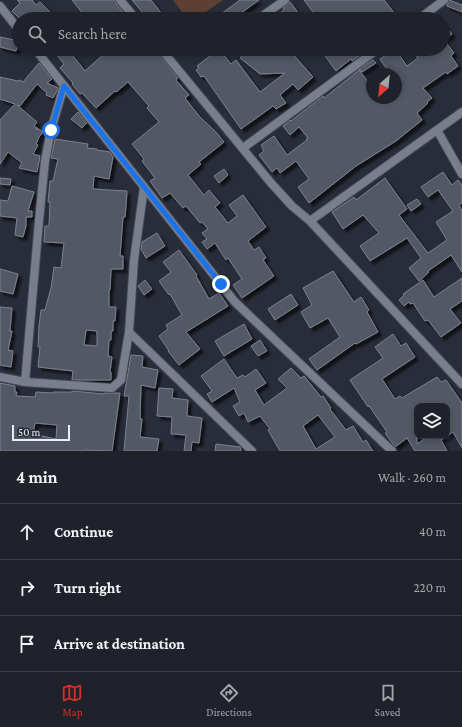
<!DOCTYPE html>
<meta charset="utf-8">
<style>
body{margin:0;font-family:"Crimson Pro",serif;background:#272a33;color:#f1f3f6}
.controls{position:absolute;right:12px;bottom:12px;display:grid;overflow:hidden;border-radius:8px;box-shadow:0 2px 6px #0003}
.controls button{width:36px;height:36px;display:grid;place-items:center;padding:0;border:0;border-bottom:1px solid #3c3f47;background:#1f222b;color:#f1f3f6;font:20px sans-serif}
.compass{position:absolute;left:366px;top:68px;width:36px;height:36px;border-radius:50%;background:#1f222b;box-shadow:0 2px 6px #0003;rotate:207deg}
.scale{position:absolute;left:12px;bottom:10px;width:58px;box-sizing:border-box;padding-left:4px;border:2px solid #ebeef6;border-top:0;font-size:11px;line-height:14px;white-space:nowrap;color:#ebeef6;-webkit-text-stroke:3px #292d39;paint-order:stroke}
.stop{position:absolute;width:12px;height:12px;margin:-9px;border:3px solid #1a73e8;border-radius:50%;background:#fff}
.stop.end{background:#1a73e8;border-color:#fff;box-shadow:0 1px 4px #0008}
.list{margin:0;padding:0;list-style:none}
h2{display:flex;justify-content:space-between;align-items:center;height:52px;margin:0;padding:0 16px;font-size:17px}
h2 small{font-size:13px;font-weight:400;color:#a1a4a9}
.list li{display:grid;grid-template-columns:26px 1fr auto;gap:12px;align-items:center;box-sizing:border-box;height:56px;padding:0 16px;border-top:1px solid #3c3f47}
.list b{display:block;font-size:15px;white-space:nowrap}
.list em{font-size:13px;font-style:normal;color:#a1a4a9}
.icon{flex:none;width:22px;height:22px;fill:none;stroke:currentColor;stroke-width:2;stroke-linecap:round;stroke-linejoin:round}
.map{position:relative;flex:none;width:462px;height:451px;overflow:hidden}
.search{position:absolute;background:#1f222b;box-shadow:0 2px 6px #0003;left:12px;right:12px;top:12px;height:44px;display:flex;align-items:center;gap:10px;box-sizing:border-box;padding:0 14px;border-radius:22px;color:#a1a4a9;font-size:15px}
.sheet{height:220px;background:#1f222b}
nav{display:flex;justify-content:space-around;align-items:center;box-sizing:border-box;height:56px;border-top:1px solid #3c3f47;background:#1f222b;font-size:11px;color:#a1a4a9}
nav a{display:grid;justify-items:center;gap:2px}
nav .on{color:#d93025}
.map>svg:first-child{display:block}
</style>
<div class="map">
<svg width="462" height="451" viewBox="0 0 462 451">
<defs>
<filter id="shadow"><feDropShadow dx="3.5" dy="3.5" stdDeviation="1" flood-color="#0009"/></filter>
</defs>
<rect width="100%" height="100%" fill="#292d39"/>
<path fill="#5e4032" d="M173 0H223L196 19H187Z"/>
<g fill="#535865" stroke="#7c8190" fill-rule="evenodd" filter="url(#shadow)">
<path d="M17 0H32L36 5 40 2 51 13 45 19H29L27 16 23 19H20L12 11 20 3Z"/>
<path d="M72 0H115L116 4 129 19H87Z"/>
<path d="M132 0H151L166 19H148Z"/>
<path d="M240 0H259L233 19H214Z"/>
<path d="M304 0H384L399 19H318Z"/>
<path d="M449 0 462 5V12L447 6Z"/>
<path d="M290 2 303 19H272L284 10 283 8Z"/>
<path d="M443 23 452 34 444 40 454 53 451 56 458 66 447 74 446 72 423 88 432 98 427 102 428 103 417 113 422 120 396 141 356 166 309 203 298 187 309 179 296 161 280 173 277 168 272 172 259 155 264 151 261 145 274 136 287 155 307 140 306 139 308 138 299 127 290 135 283 126 290 120 291 121 323 96 324 98 359 70 372 87V98H396V74H390L380 59 395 49 407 66 418 58 411 49H443Z"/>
<path d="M0 37 19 41 16 51 0 47Z"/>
<path d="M52 49H74L70 52 85 71 105 53 102 49H155L178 78 176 80 189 95 185 98 200 117 216 132 224 142 199 162 201 164 188 175 204 195 209 190 220 203 215 207 228 223 237 216 229 205 243 195 266 227 248 241 254 250 259 247 266 258 263 260 274 276 242 298 233 285 242 279 228 258 226 260 215 243 207 249 202 242 207 239 202 233 208 229 202 222 200 223 186 206 183 208 170 193 162 198 150 181 155 178 142 161 144 159 132 144 159 122 147 108 149 106 128 82 116 92 115 91 96 108 82 93 80 94 72 84 73 83 60 68 64 64Z"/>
<path d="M219 49 231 64 236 60 260 92 285 73 260 74 240 58 243 55 238 49H282L288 56 292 53 313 77 298 90 293 84 280 95 286 103 276 109 273 106 241 129 204 76 201 77 196 70 199 68 197 66Z"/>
<path d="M320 49H364L366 51 352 61 351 59 336 71Z"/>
<path d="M373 60 376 63 362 72 359 69Z"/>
<path d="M39 63 52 79 47 83 58 88 57 91 53 98 46 95 47 93 37 84 20 106 17 105 37 122 34 126 37 128 36 130 37 128 43 132 39 137 36 144 38 145 33 154 40 156 37 172 19 168 22 163 8 152 0 164V120L15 104 0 99V77L18 81 20 80 23 82Z"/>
<path d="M78 112 87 123 82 128 71 119Z"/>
<path d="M55 139 88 144 87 148 97 149V150L110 152 113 157 109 179 94 176 93 189 127 191 126 206 125 217H123L120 256H123V269H111L110 290H109V307H116L115 321H113V331H111V340H109L108 356 112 357 110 372H111V380H72L73 371 38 367 40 347H38L39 326 41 310H45L51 288 54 267 61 268 64 243 44 242 45 226H49L50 202H48L50 181H53L58 159 51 158ZM86 330 97 331V346L84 345Z"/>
<path d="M224 169 228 175 219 183 214 176Z"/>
<path d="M443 172 452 185 458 180 462 185V203L459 205 462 211V272L451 255 428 271 429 272 419 281 409 268 421 258 407 238 370 261 360 246 379 233 363 215 343 229 332 212 354 197 356 200 385 178 407 209 399 215 428 253 447 240 436 222 453 211 438 190 428 197 421 187Z"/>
<path d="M0 178 11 179 10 185 0 184Z"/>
<path d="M12 186 34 192 28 211H32V217H26V226L23 237 15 235 17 218 0 216V200L8 201Z"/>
<path d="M417 199 421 204 411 211 407 205Z"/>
<path d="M157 233 165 246 146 258 141 249 142 242Z"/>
<path d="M179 250 197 275 196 276 209 299 219 293 228 306 186 332 200 349 179 365 168 351H169L159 336 168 329 166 325 182 315 170 294 169 295 159 281 171 272 163 262Z"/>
<path d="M0 269 18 274 13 294 0 291Z"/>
<path d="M333 271 354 302 361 297 369 310 367 312 378 332 356 344 355 343 317 370 309 359 340 337 328 318 310 328 301 312 312 305 303 288Z"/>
<path d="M462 278V301L450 309 461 323 441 337 428 320 425 321 413 303 410 304 409 302 404 306 399 300 404 295 403 294 423 280 434 297Z"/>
<path d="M145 280 152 289 144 295 138 286Z"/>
<path d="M291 294 298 305 275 320 268 309Z"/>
<path d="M0 307 12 308 10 331H12L8 350 13 351 11 367 0 365Z"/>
<path d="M244 324 252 339 224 356 215 341Z"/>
<path d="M393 334 401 346 406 343 415 357 382 379 395 399 400 396 402 398 437 377 441 382 446 380 462 403V448L453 432 441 440 447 451H415L407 438 395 447 385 433 387 432 369 406 368 407 350 380 383 358 375 347ZM417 406H447V436H429L417 444Z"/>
<path d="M260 340 267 351 258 356 251 346Z"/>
<path d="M131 355 143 356 142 367 158 370 155 388 141 385 140 419H142L140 437 159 439 157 451H124L129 396H124Z"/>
<path d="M224 359 237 378 243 375 245 377 256 369 266 383 255 390 264 405 287 388 278 379 291 368 301 378 304 376 321 397 323 396 331 408 330 409 346 430 353 426 363 442 366 440 373 451H280L268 430 270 429 260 416 248 422 244 413 239 416 233 406 240 402 234 388 212 402 207 394 212 391 201 376ZM318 415 335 437 316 449 303 426Z"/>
<path d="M0 383 15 386V392H17L16 396 35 397 36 392 53 393V392H72V391L104 394V393H120L112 451 84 450V451H0ZM35 423 57 425 56 439 33 434Z"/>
<path d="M159 388 173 389 172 398 188 400 187 416 202 418 199 443 192 442 191 451H184L186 435 171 434 172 417 157 416Z"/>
<path d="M216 444 240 447 241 451H215Z"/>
</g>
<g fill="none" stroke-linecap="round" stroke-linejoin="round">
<g stroke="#464953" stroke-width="10">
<g id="minor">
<path d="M120 0 136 19"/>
<path d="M0 6 19 30"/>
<path d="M261 17 285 0"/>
<path d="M419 19 444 0"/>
<path d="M35 49 235 302 392 451"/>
<path d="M161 49 271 183 292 206 310 221 462 384"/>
<path d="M437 130 462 174"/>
<path d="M243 148 378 49"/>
<path d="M144 187 134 260 129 332 252 451"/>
<path d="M310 221 462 112"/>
<path d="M0 377 25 382 112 388 121 380 129 332"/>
<path d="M25 382 39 221 45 161 51 130 64 86"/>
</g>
</g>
<use href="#minor" stroke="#797e8c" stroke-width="8"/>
</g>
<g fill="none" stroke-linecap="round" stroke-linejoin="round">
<path stroke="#1a73e8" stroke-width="5" d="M51 130 64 86 221 284"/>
</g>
</svg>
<div class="controls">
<button><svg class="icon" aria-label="layers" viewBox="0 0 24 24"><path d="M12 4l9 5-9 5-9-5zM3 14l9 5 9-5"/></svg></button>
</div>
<svg class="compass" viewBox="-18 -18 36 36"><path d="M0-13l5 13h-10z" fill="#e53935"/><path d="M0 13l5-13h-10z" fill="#a1a4a9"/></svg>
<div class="scale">50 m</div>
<div class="stop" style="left:51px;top:130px"></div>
<div class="stop end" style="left:221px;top:284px"></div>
<div class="search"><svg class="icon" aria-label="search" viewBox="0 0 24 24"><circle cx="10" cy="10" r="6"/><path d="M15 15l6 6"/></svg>Search here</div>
</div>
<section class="sheet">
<h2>4 min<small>Walk · 260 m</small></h2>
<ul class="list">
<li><svg class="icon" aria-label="ahead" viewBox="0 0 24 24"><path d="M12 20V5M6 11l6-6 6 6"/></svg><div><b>Continue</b></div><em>40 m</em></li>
<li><svg class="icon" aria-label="right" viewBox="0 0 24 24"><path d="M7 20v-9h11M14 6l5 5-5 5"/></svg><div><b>Turn right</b></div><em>220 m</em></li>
<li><svg class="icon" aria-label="arrive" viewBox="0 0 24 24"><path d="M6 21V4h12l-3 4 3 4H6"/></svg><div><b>Arrive at destination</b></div></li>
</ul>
</section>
<nav>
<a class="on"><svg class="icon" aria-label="map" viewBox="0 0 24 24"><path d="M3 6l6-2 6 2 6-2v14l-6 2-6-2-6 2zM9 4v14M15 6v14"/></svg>Map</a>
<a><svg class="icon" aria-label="directions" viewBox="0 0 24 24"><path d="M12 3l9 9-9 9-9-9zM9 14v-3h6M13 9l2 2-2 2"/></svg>Directions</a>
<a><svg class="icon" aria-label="saved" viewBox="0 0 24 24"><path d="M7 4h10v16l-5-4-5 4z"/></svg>Saved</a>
</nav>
